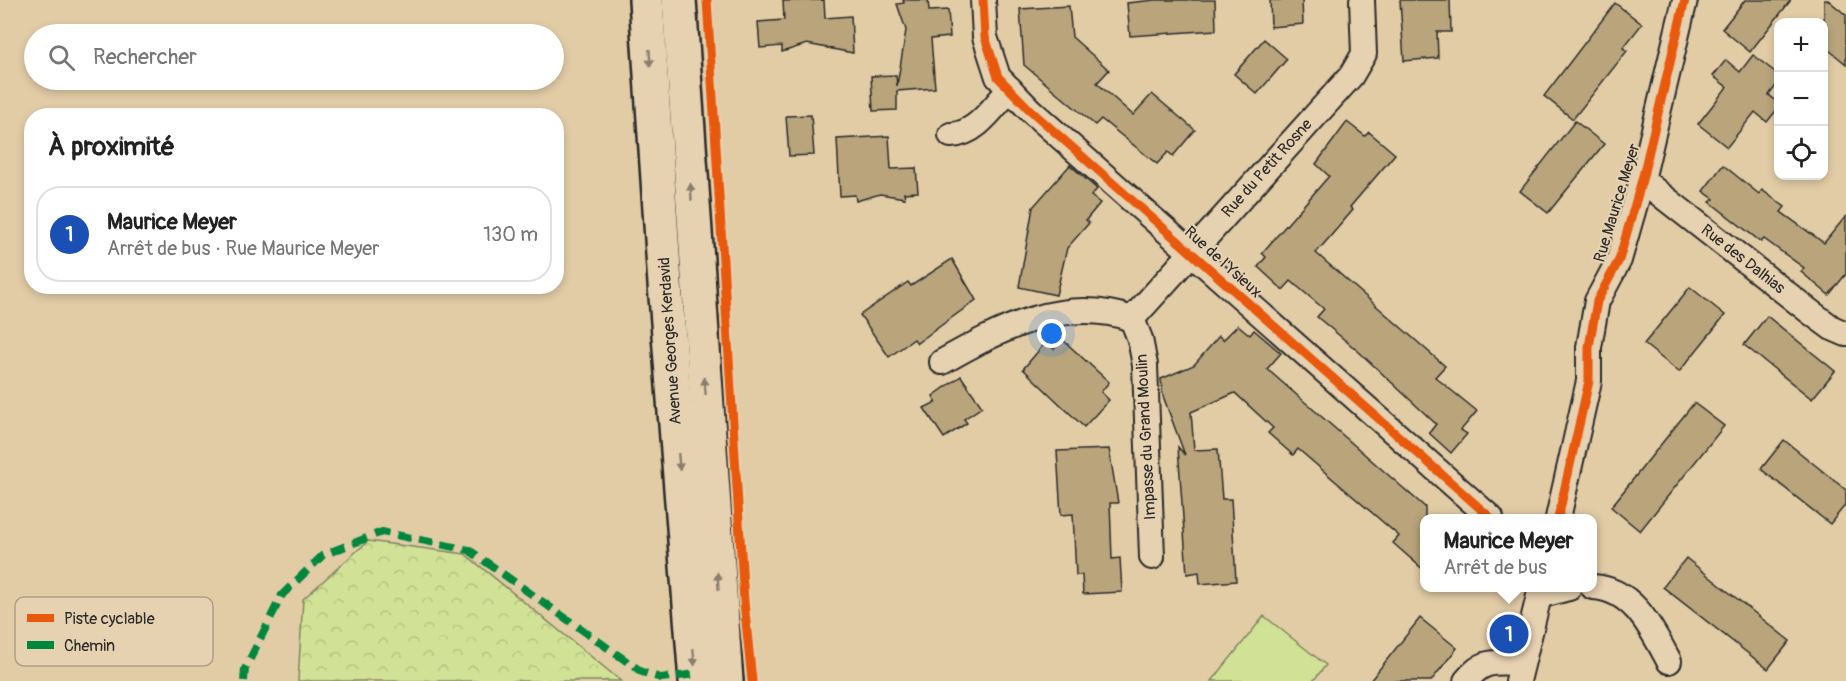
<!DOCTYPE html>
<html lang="fr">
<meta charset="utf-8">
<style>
body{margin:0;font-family:Pangolin,sans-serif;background:#f2f2f2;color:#222}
.controls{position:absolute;right:18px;top:18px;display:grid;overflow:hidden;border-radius:12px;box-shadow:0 3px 9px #0003}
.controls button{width:54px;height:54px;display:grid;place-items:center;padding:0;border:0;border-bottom:2px solid #e0e0e0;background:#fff;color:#222;font:30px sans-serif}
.you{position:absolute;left:1052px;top:334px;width:21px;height:21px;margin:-15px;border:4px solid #fff;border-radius:50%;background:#1a73e8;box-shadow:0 0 0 9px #1a73e833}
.badge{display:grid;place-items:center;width:39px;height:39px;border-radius:50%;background:#ea580c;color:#fff;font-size:20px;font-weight:700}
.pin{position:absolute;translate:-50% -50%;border:3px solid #fff;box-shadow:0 2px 6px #0006}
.popup{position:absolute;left:1420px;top:514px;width:177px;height:78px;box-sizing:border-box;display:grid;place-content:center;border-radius:12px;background:#fff;filter:drop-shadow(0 2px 4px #0005);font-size:20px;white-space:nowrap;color:#767676}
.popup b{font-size:22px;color:#222}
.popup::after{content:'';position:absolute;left:50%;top:100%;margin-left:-12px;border:12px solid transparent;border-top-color:#fff}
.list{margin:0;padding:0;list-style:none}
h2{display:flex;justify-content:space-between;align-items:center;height:78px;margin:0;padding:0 24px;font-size:26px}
h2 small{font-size:20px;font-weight:400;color:#767676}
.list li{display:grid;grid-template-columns:39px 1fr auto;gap:18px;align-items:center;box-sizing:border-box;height:96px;margin:0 12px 12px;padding:0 12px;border:2px solid #e0e0e0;border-radius:24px}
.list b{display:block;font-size:22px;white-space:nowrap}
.list p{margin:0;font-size:20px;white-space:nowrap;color:#767676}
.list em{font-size:20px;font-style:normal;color:#767676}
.icon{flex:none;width:33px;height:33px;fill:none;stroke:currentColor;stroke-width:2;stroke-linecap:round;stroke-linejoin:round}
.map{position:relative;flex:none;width:1846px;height:681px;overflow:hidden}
.search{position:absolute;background:#fff;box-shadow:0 3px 9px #0003;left:24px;top:24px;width:540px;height:66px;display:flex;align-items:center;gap:15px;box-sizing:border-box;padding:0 21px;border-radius:33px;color:#767676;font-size:22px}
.panel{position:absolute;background:#fff;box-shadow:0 3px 9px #0003;left:24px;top:108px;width:540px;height:186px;border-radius:24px}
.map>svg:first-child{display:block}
</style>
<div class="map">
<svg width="1846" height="681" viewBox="0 0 1846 681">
<defs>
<pattern id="forest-crowns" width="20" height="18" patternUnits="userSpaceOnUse" patternTransform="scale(1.5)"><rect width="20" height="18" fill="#d1e296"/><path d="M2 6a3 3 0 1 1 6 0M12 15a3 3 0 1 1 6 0" fill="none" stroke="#b4c281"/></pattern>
</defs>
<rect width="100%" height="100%" fill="#e2cca6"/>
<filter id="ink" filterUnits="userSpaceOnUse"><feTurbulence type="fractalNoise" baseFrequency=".0167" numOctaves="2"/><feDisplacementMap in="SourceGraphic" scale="12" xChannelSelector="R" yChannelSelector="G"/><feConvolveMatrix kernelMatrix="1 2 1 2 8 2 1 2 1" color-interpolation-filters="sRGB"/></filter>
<g filter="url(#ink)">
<path fill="url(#forest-crowns)" stroke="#7e8660" stroke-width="1.5" d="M368 541 465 554 621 681H298L303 599Z"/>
<path fill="#d1e296" stroke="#7e8660" stroke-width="1.5" d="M1264 616 1326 665 1313 681H1212Z"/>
<g fill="#b9a47c" stroke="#2b2b2b" stroke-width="1.5">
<path d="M824 0 825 18 851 16 853 53 807 44 782 52V46L760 48 758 22 784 20 783 1Z"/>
<path d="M903 0H928L929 11 948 10 950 37 931 39 935 88 897 91V110L873 111 871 76 896 75 897 86 906 30 897 4 904 3Z"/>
<path d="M1155 0H1215L1216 30 1130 36 1127 3Z"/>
<path d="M1270 0H1302L1303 24 1271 27Z"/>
<path d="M1400 0H1450L1451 32H1437L1438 58 1404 61Z"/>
<path d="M1745 0H1791L1750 52 1722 29Z"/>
<path d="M1824 0H1828L1846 15V64L1824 46Z"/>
<path d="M1615 3 1642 24 1623 48 1627 51 1573 119 1544 96Z"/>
<path d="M1069 6 1072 37 1109 70 1097 83 1133 115 1152 94 1195 130 1173 156 1168 152 1157 164 1101 119 1095 125 1024 65 1020 9Z"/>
<path d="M1264 39 1287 59 1257 94 1234 74Z"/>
<path d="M1753 55 1779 75V82L1769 95 1779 103V107L1767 122 1755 112 1727 147 1698 124 1727 87 1713 76 1726 60 1740 72Z"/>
<path d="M811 115 814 155 789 156 786 116Z"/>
<path d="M1575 121 1604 144 1548 213 1520 191Z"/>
<path d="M1347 122 1365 136 1369 132 1395 154 1350 207 1353 210 1316 253 1445 366 1435 377 1477 411 1461 430 1467 434 1451 453 1429 433 1436 424 1358 351 1317 317 1324 309 1291 281 1283 290 1258 267 1266 257 1262 253 1329 176 1316 164Z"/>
<path d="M889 136 891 169 916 168 918 192 904 193 905 198 880 194 856 201 855 195 840 196 837 139Z"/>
<path d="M1070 165 1097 189 1091 196 1100 203 1086 220 1089 223 1067 248 1056 295 1019 287 1033 207Z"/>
<path d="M1723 165 1759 194 1762 190 1785 207 1781 212 1824 243 1846 216V274L1829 295 1801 272 1804 268 1764 239 1761 242 1710 202 1714 199 1703 191Z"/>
<path d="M952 259 976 300 917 343 914 339 889 357 860 315 908 282 911 286Z"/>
<path d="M1690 287 1725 315 1679 372 1644 344Z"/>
<path d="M1767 316 1835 371 1812 399 1744 345Z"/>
<path d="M1238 325 1250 335 1254 330 1281 353 1267 369 1425 507V571L1393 543 1399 536 1298 449 1293 455 1268 433 1273 428 1235 393 1191 412 1194 450 1218 449 1222 499H1231L1236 581 1200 584 1199 572 1187 574 1178 447 1185 455 1163 396 1161 379 1194 365 1219 336 1223 340Z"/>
<path d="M1063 340 1109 382 1101 392 1109 400 1084 427 1023 369 1046 342 1054 349Z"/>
<path d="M961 376 982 407 964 419 967 423 944 438 924 408 936 402 933 396Z"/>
<path d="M1694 403 1724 426 1640 531 1611 507Z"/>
<path d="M1784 440 1846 490V504L1830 524 1761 469Z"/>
<path d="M1109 449 1118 503H1110L1112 559 1120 558 1122 592 1083 594 1082 575H1076L1073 514 1061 515 1057 451Z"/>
<path d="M1686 558 1790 641 1768 669 1663 587Z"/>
<path d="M1420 618 1457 648 1431 681H1370Z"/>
</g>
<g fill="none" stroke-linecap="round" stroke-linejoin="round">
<g stroke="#2b2b2b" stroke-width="28">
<g id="minor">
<path d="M983 0 985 37 998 77 1030 110 1491 518"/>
<path d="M951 135C977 134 993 107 1010 89"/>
<path d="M1642 180 1809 311 1832 328 1846 334"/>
<path d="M1132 319 1351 76 1364 54 1362 0"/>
<path d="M1132 319 1140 339 1145 365 1152 557"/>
<path d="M942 362C1000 329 1064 295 1132 319"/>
<path d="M1558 518 1589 381V347L1597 301 1619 260 1642 180 1685 0"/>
<path d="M1593 587C1634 589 1652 630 1669 661"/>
<path d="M1539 596 1569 588"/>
<path d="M1466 681C1484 658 1495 663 1522 663"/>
<path d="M1518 681 1541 588"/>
</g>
</g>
<g stroke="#2b2b2b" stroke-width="38">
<g id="secondary">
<path d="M646 0 665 284 696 681"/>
<path d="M679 0 726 681"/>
</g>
</g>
<use href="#minor" stroke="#e6d1b0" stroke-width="24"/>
<use href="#secondary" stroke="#e6d1b0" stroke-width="33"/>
<path stroke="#00873e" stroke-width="8" stroke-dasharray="15 8" stroke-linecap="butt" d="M244 681 245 669 282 595 323 555 382 532 469 550 642 672 661 678 696 674"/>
<g stroke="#e6d1b0" stroke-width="13">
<g id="cycleway">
<path d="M707 0 744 602 752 681"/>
<path d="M983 0 985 37 998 77 1030 110 1491 518"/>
<path d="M1558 518 1589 381V347L1597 301 1619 260 1642 180 1685 0"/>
</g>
</g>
<use href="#cycleway" stroke="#e8590c" stroke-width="9"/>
</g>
<defs><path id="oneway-solid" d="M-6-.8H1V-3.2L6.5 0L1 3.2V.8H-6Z" transform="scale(1.5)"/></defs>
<g fill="#887e6e">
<use href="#oneway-solid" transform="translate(650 58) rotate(86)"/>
<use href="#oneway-solid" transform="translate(691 192) rotate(-94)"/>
<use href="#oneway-solid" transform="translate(705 386) rotate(-94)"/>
<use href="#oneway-solid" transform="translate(679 462) rotate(85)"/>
<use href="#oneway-solid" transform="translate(718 581) rotate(-94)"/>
<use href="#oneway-solid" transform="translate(694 657) rotate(85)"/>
</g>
</g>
<g text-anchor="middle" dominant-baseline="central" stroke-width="4.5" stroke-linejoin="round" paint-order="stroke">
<g font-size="16" fill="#2b2b2b" stroke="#e6d1b0">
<text transform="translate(1267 168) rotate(-48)">Rue du Petit Rosne</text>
<text transform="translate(1617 203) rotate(-73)">Rue Maurice Meyer</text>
<text transform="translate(1743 259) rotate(38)">Rue des Dalhias</text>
<text transform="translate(1223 262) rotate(42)">Rue de l'Ysieux</text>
<text transform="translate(670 341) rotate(-94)">Avenue Georges Kerdavid</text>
<text transform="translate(1146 437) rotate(-93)">Impasse du Grand Moulin</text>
</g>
</g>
<rect x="15" y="597" width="198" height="69" rx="9" fill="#e6d1b0" stroke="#ae9f88" stroke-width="1.5"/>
<rect x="27" y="614" width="27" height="8" fill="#e8590c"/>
<rect x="27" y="641" width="27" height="8" fill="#00873e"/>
<g font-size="16" fill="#2b2b2b">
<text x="64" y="624">Piste cyclable</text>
<text x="64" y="651">Chemin</text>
</g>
</svg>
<div class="controls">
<button>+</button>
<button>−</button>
<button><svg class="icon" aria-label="locate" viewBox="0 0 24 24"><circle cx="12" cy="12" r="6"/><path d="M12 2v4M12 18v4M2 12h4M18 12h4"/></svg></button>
</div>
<div class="you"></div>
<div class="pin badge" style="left:1509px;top:634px;background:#1a4fb4">1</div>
<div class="popup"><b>Maurice Meyer</b>Arrêt de bus</div>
<div class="search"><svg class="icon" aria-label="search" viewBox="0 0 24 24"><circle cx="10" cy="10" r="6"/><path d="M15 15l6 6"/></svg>Rechercher</div>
<section class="panel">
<h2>À proximité<small></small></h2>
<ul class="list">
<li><span class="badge" style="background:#1a4fb4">1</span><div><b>Maurice Meyer</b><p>Arrêt de bus · Rue Maurice Meyer</p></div><em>130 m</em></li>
</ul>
</section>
</div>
